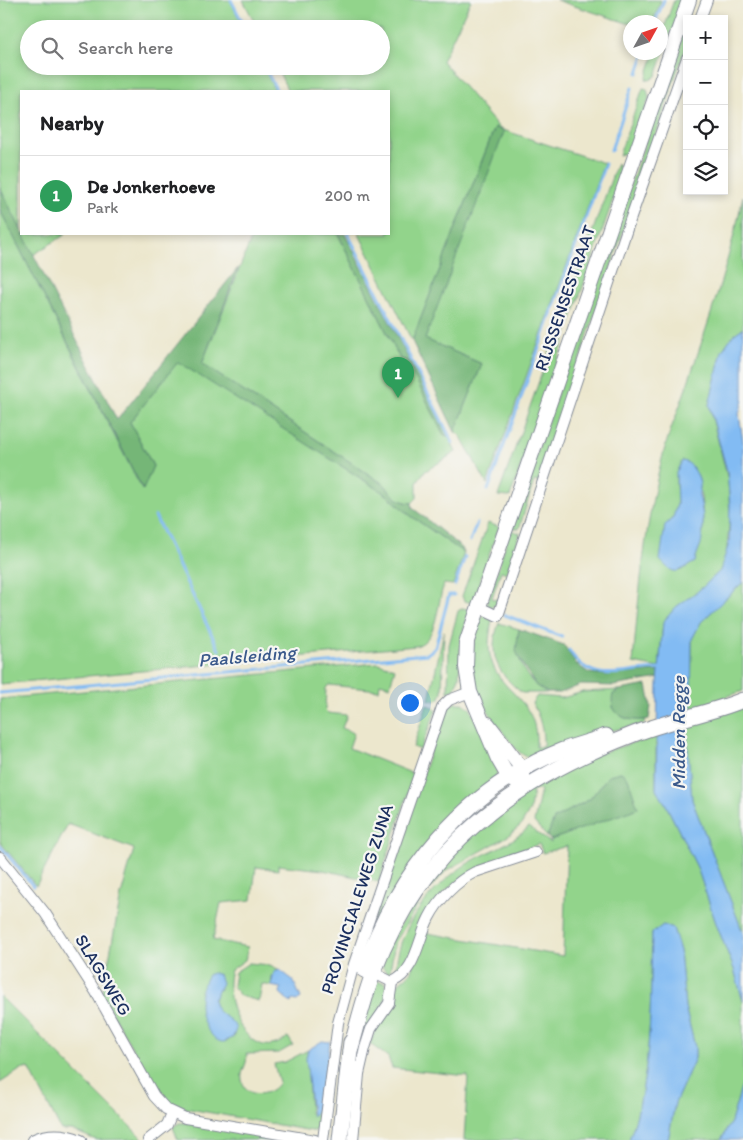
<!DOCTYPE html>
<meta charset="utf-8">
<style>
body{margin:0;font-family:Itim,sans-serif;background:#f6f6f6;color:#202124}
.controls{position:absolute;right:15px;top:15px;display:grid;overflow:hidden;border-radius:0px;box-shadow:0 2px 8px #0003}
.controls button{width:45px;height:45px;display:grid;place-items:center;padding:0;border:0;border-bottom:1px solid #e0e0e0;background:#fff;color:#202124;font:25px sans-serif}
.compass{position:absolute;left:623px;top:15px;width:45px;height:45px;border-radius:50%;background:#fff;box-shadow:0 2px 8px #0003;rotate:50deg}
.you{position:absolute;left:409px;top:702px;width:18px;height:18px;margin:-12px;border:4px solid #fff;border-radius:50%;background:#1a73e8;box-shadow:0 0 0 8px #1a73e833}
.badge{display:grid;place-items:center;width:32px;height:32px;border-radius:50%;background:#2563eb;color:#fff;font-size:16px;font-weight:700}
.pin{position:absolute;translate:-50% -41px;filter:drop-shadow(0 1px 2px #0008)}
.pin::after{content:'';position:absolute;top:26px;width:18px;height:15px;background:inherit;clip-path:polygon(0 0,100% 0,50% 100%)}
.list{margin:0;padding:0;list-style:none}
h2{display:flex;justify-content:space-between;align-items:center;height:65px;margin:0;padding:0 20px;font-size:21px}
h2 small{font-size:16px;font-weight:400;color:#757577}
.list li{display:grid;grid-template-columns:32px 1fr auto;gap:15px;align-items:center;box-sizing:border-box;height:80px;padding:0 20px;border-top:1px solid #e0e0e0}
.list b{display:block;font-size:19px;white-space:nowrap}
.list p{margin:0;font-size:16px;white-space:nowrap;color:#757577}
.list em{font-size:16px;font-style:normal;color:#757577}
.icon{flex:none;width:28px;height:28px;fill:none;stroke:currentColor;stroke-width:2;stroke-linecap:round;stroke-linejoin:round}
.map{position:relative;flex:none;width:743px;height:1140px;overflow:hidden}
.search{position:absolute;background:#fff;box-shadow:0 2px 8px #0003;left:20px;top:20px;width:370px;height:55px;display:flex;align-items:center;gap:12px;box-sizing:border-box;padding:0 18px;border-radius:28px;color:#757577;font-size:19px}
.panel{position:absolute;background:#fff;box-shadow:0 2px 8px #0003;left:20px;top:90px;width:370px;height:145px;border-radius:0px}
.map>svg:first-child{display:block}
</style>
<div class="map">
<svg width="743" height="1140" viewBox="0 0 743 1140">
<rect width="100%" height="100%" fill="#f6f6f2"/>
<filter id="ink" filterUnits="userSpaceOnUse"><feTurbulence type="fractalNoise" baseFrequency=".02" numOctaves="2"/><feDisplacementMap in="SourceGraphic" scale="10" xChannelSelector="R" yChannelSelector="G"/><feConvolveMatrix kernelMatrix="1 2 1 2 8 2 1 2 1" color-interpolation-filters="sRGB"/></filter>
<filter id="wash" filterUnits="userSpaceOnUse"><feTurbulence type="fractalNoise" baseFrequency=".0096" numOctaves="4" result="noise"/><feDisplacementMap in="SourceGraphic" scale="20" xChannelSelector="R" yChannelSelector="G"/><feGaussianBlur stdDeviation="1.12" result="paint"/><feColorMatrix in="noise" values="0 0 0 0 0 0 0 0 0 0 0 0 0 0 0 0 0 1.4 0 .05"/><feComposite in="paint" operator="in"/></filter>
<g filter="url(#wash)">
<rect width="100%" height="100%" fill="#ece7cd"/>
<g fill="#92d48b" stroke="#568274" fill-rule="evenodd">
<path d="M0 0H230L244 29H29V66H263L275 91H21V230L0 188Z"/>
<path d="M243 0H471L442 61 500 129 604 163 487 484 460 435 455 432 482 364 425 339 498 131 495 127 412 341 359 234H389V91H288L276 66H381V29H258Z"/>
<path d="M556 0H661L653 22H630V24Z"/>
<path d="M674 0H683L656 76 650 80 646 79 655 53 660 52 661 37Z"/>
<path d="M687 22V45L671 88 665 86Z"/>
<path d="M643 88 647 89 649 98 630 152 619 155Z"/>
<path d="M664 88 671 90 538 482 534 481 519 529 511 527Z"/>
<path d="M617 163 622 174 510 497 498 496Z"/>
<path d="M743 196V328L733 335 722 351 709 405 728 480 730 516 726 558 720 571 702 588 676 607 663 622 659 668 633 663C639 591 645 521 664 451 670 429 678 412 685 391 707 327 729 263 743 196ZM682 461C702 462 705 523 702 539 700 548 696 553 695 562 681 569 679 577 664 564L668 523C684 508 673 490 677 473 677 469 680 465 682 461Z"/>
<path d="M0 210 142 490 153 466 130 422 178 361 387 495 411 516 464 553 453 585 444 584C437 603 438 640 416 646L0 684Z"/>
<path d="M23 234H66L33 255Z"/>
<path d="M253 234H338L400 359 406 360 444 435 448 436 456 452 424 472 417 483V498L412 503C398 502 393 496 385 485L202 364Z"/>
<path d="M488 523 499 527 472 603 464 601 462 596Z"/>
<path d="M510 530 520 533 507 573 501 571 492 598 498 600 497 604 491 607 487 604Z"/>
<path d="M743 582V691L691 709 692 639 701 622Z"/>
<path d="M463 608 470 610 461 638 459 677 454 690 448 692 449 645 458 611Z"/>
<path d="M484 615 492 620C490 633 487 646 491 659 501 696 539 697 536 747H543C544 732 540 716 532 703L537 696 562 698 583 692 620 690 616 691 613 708C623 721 631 720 646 720L643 724 605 732 532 758C519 756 513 745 506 736 483 707 464 675 476 636 478 629 479 620 484 615Z"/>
<path d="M499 623 519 629C513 654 524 682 548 693H522C497 673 487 654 499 623Z"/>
<path d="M444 631 442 692 440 698 435 701 429 700Z"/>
<path d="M378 663 395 668 390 686 380 683 379 690 329 685 326 688 325 710 328 713 347 715 342 728 354 733 349 748 414 774 379 882 323 870 278 865V870L256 867 252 900 221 903 213 940 248 947 245 960 231 970C221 1001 249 1069 288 1037L293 1045 279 1053 246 1054C249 1064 240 1070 242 1080 246 1100 272 1096 279 1082L274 1064 285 1062 308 1050 307 1055 310 1113 315 1115 320 1100 322 1098 320 1125 315 1131H312L173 1106 142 1065 102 996 121 895 134 849 68 824 36 886 0 842V699ZM213 973 219 975 220 989C209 1001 214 1014 229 1020L235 1036 226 1042 200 991 208 975Z"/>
<path d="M454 703H463L470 708 498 766 496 779 469 802 360 959 441 720 447 708Z"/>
<path d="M427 705 433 707 436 711 420 750 413 747Z"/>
<path d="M743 707V933L692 800 686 726Z"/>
<path d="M656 735V789L665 803 697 867 717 926 734 969 743 1001V1082L731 1122 721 1140H668L675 1103 695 1058V1047L685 1007 680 951 673 928 663 925 652 934C650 1002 653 1075 629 1140H464L468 1076 392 1068 388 1057 370 1044 376 1028 392 1007 397 985 410 973 427 933 563 956 567 846 543 853 539 844C502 858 469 866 441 896 425 914 409 970 396 976 394 930 432 885 470 862 489 851 513 843 529 827L551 843V840L637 808 628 778 621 772 609 775 590 799 554 819 547 837 534 822 541 790 533 789 530 810 521 825 508 836 446 871 423 896 395 943 389 976 382 966C383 950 395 934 402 921 435 855 495 803 560 770 590 755 624 746 656 735Z"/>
<path d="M249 963 270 965 280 970 272 976 271 986 262 984 259 1001 240 996 233 986 235 972Z"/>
<path d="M379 981 385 983 388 993 354 1071 360 1032 375 982Z"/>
<path d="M0 996 143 1139 96 1140 72 1130H61L29 1068 20 1070 0 1083Z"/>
<path d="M179 1123H188L288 1140H178L173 1127Z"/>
</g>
<g fill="#75b677" stroke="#48726a">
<path d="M495 127 504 132 425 339 482 364 455 432 412 341Z"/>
<path d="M0 188 117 420 238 268 202 364 385 485C393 496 398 502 412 503L413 508 462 548 464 553 411 516 387 495 178 362 130 422 153 466 143 490 0 210Z"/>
<path d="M338 234H345L448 436 444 435 406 360 400 359Z"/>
<path d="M519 629 564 645 576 664 589 673 605 675 659 671V678L614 686 581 685 560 693H548L536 686 520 660 516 651Z"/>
<path d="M647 685 651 706 649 719C632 723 607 717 613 694L620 690Z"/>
<path d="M621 772 628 778 638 808 551 840 547 837 554 819 590 799 609 775Z"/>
</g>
<g fill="#82bbf3" stroke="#4e75a8">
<path d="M743 328V400L739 414 743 442V582L701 622 692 639 691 709 686 726 692 800 743 933V1001L734 969 717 926 697 867 665 803 656 789 658 683 663 622 676 607 702 588 720 571 729 543 730 505 727 471 709 405 722 351 733 335Z"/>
<path d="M682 461C691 461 699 475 700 484 701 488 698 492 699 496 703 510 704 524 702 539 701 547 696 553 695 562 678 571 676 578 660 560L665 525 673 518 677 504 676 473Z"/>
<path d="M663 925 673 928 680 951 685 1007 695 1047V1058L675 1103 668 1140H629C653 1075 650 1002 652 933Z"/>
<path d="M280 970 293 980 301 998 297 1001 292 1000 291 1003 280 993 281 988 271 986 274 972Z"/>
<path d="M213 973 219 975 222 983 213 1000C215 1017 232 1015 236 1029L233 1037 224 1042C218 1042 215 1039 211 1034 197 1019 197 992 208 975Z"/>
<path d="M322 1041 330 1042 322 1098 320 1100 318 1111 312 1116 306 1058 308 1050Z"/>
<path d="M743 1082V1140H721L731 1122Z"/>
</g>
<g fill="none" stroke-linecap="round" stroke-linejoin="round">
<g stroke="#82bbf3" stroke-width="3">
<path d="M231 0 246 29"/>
<path d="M655 22 664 0"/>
<path d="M264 66 277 91"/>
<path d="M638 73 645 52"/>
<path d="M611 150 632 88"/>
<path d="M348 234 453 443"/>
<path d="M488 490 605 164"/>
<path d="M155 516 219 650"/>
<path d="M470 541 477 523"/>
<path d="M455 585 465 557"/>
<path d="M505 615 562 637"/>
<path d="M569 650C592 688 625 669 661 669"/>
<path d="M0 693 427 654 435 648 449 595H454"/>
<path d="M0 846 33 886"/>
</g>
</g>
</g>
<g filter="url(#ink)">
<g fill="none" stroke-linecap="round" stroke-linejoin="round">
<g stroke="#848b96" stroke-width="12">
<g id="minor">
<path d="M700 19 707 0"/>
<path d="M477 608 483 609 498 616 628 226 687 58"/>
<path d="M0 857 45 913 96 992 154 1096 166 1109 185 1118 315 1140"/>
<path d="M368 970 392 982"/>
<path d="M392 982C416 972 418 939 429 918 438 900 457 881 475 872L536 852"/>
<path d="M32 1140C49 1132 64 1133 81 1140"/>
<path d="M148 1140 167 1125 172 1113"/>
<path d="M323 1140 338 1023 354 964 442 707 449 700 470 692"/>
<path d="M353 1140 359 1074 365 1048 371 1029 389 1003 392 982"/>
</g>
</g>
<g stroke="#848b96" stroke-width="16">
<g id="secondary">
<path d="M488 724 523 770V780"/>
<path d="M524 786 509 778 498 759 470 692 466 667 467 641 689 0"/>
</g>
</g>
<g stroke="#848b96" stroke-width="17">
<g id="primary">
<path d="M364 970C396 873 466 788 563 750 577 745 592 741 606 736"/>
<path d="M350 1051C358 1024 364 997 374 971 422 846 514 780 634 734 670 720 708 714 743 700"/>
<path d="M340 1140 351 1042"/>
</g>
</g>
<use href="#minor" stroke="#fff" stroke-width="10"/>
<use href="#secondary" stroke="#fff" stroke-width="14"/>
<use href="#primary" stroke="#fff" stroke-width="15"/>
</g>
</g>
<g text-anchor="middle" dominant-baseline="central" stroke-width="4.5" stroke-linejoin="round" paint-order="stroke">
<g font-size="18" fill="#1b2f5e" stroke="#f6f6f2">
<text transform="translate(565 298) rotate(-71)">RIJSSENSESTRAAT</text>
<text transform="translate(357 899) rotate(-72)">PROVINCIALEWEG ZUNA</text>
<text transform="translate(103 975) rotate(59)">SLAGSWEG</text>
</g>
<g font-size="19" font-style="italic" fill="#3a598b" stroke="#f6f6f2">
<text transform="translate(247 656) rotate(-5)">Paalsleiding</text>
<text transform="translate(678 733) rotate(-90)">Midden Regge</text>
</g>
</g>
</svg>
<div class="controls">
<button>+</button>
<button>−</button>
<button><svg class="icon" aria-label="locate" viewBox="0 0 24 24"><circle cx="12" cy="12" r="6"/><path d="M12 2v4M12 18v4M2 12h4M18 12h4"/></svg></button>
<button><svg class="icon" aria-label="layers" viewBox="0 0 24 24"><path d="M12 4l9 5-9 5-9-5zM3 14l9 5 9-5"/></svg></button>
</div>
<svg class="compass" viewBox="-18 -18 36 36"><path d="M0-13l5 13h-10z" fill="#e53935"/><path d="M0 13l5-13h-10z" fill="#757577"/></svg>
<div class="you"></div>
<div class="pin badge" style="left:398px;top:398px;background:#2e9e5b">1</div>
<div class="search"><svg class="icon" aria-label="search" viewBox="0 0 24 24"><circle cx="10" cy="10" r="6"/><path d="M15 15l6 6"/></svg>Search here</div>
<section class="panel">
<h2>Nearby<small></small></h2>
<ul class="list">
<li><span class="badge" style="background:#2e9e5b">1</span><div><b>De Jonkerhoeve</b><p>Park</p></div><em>200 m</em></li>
</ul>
</section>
</div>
